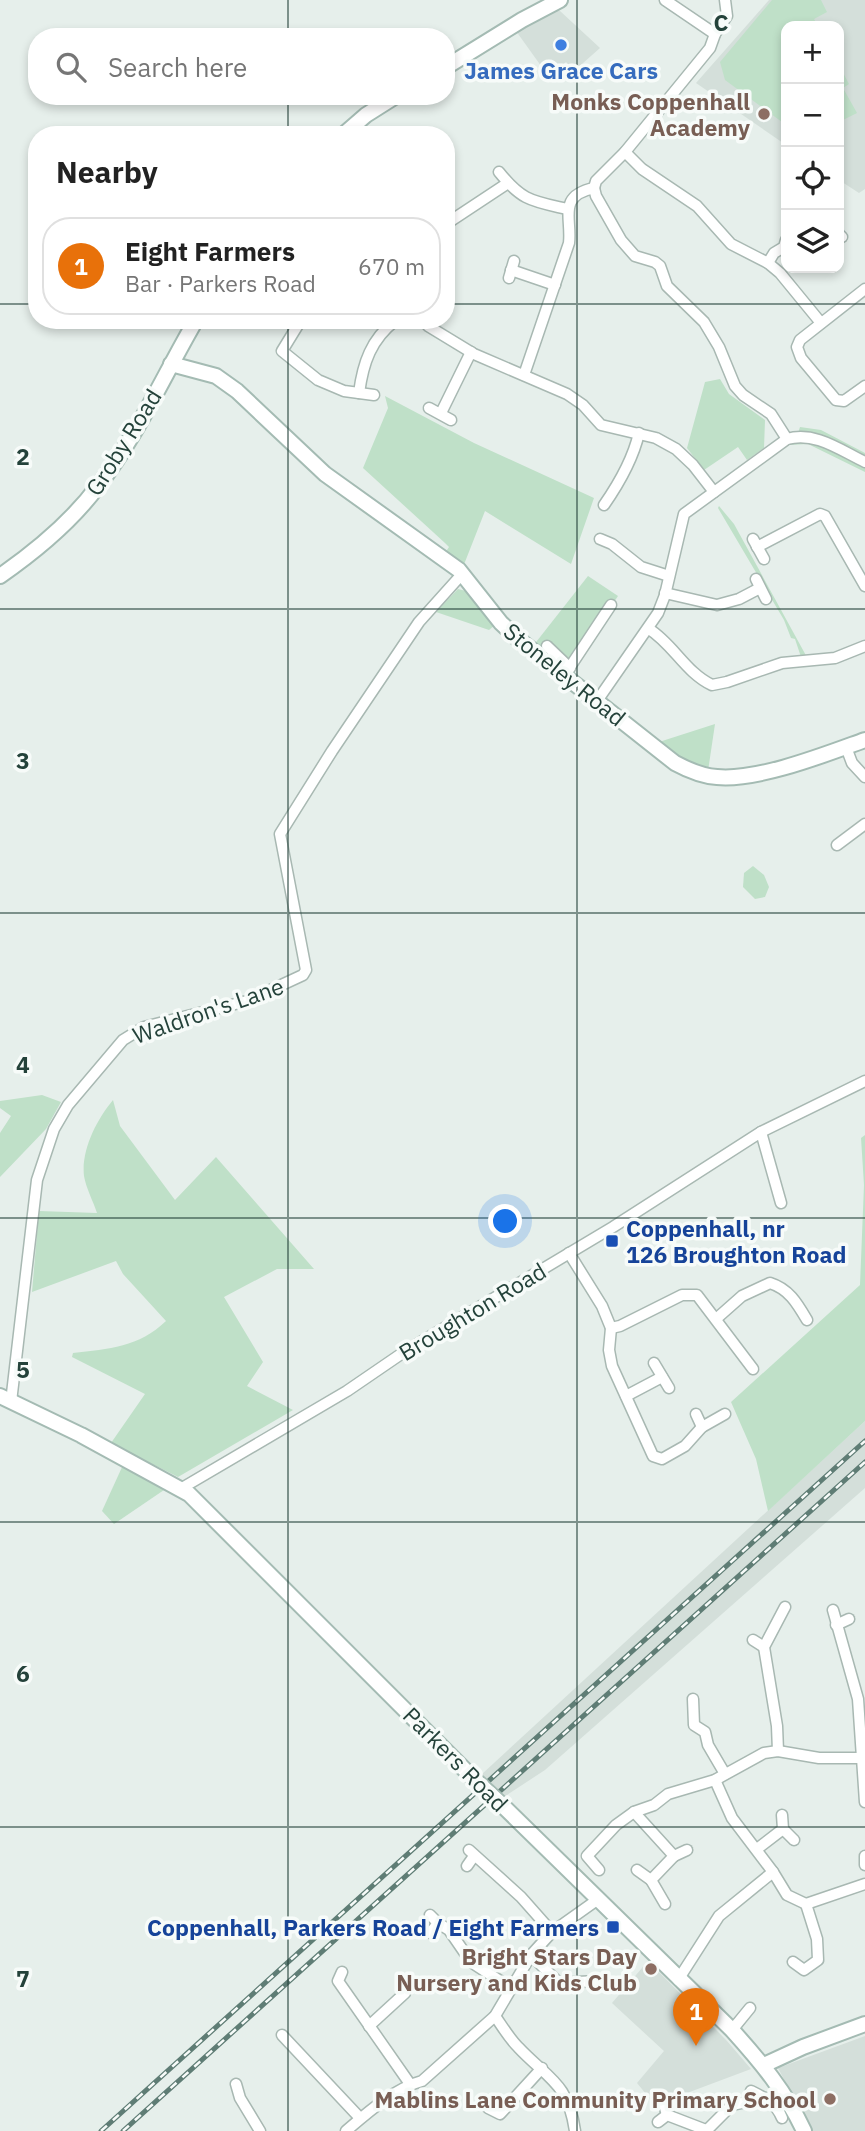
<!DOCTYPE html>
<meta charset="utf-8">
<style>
body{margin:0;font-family:"IBM Plex Sans",sans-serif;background:#f2f2f2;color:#222}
.controls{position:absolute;right:21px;top:21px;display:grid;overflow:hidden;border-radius:14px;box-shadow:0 4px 10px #0003}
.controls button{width:63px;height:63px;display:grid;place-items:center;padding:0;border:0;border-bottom:2px solid #e0e0e0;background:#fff;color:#222;font:35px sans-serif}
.you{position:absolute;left:506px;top:1222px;width:24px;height:24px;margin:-18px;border:5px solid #fff;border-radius:50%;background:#1a73e8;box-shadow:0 0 0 10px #1a73e833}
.badge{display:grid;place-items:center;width:46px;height:46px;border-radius:50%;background:#804e3d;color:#fff;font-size:23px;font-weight:700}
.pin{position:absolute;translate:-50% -58px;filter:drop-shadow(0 2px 4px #0008)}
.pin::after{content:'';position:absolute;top:37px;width:24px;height:21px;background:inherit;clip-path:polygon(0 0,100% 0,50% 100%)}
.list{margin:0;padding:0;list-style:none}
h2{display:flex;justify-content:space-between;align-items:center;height:91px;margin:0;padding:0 28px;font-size:30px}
h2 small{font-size:23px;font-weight:400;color:#767676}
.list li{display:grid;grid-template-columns:46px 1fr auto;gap:21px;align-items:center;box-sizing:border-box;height:98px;margin:0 14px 14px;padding:0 14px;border:2px solid #e0e0e0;border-radius:28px}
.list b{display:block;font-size:26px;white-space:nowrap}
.list p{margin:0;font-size:23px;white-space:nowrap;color:#767676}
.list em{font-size:23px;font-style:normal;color:#767676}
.icon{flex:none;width:38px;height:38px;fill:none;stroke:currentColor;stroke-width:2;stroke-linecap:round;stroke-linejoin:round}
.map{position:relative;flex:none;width:865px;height:2131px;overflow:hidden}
.search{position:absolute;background:#fff;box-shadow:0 4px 10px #0003;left:28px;top:28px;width:427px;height:77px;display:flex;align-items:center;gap:18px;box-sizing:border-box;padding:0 24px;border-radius:28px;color:#767676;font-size:26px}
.panel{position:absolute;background:#fff;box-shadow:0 4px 10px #0003;left:28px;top:126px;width:427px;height:203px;border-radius:28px}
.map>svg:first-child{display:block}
</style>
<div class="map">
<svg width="865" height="2131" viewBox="0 0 865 2131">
<rect width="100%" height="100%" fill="#e6efeb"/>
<g fill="#d4dfda">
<path d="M769 0H865V189L859 193 839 180V26H786V145L696 83Z"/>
<path d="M557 11H560L600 48 574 71 566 62 549 77 516 31Z"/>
<path d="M865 1421V1488L545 1770 490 1806 469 1786Z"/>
<path d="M648 1961 727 2041 751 2069 655 2105 637 2083 664 2051 612 2003Z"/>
<path d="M865 2036V2131H811L778 2068Z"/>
</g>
<g fill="#bfe0c8">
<path d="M772 0H821L827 12 814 19 818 26H786V125L725 80 720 62Z"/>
<path d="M839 65 849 84 843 88 857 113 839 122Z"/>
<path d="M720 379 729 394 765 420 764 448 747 460 738 447 704 470 687 448 705 382Z"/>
<path d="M385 396 474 443 594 498 571 564 485 511 463 567 445 553 449 547 445 543 363 468 388 408Z"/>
<path d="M800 427 821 430 865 453V472L808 444 788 445 722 491 797 436Z"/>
<path d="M719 506 734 524 809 661 802 660 795 639 791 638 784 620 718 508Z"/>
<path d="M588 576 618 596 564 676 533 646Z"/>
<path d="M458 589 466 591 495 625 489 630 436 612Z"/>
<path d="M715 724 708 771 688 762 659 742Z"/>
<path d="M753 866 764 875 769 887 765 897 755 899 743 887 744 873Z"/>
<path d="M42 1095 61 1102 46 1129 0 1177V1133L11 1116 0 1108V1101Z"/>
<path d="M113 1100 120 1126 175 1200 216 1157 314 1269H277L224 1297 263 1362 247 1386 293 1410 178 1477 111 1443 145 1394 72 1357 73 1353C109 1349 139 1347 166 1321L123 1274 116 1261 32 1292 39 1211 97 1213C93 1201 86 1188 84 1176 81 1150 97 1119 113 1100Z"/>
<path d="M865 1135V1421L768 1511 756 1459 731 1402 860 1285 864 1185 861 1138Z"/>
<path d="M123 1465 164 1490 114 1524 102 1511Z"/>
</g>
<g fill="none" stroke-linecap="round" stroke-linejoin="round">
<g stroke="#a8b8b2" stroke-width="13">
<g id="street">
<path d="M665 0 715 34"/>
<path d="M625 152 642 169 697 206 731 244 768 263 780 273 821 323"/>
<path d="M499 172C522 201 532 201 567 209"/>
<path d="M594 188 596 196 621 240 635 256 655 262 660 266 667 286 704 322 719 347 735 386 743 395 771 414 787 439"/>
<path d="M594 188 596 181 625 152 710 48 715 34 727 16 725 0"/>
<path d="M446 224 508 183"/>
<path d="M839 234 842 237"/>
<path d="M768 263 774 253 784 247 786 240"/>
<path d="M511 270 555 285"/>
<path d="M509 278 514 261"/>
<path d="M865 289 800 340 797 347 801 358 836 400 844 401 865 386"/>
<path d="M301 320 282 351 318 380 344 391 374 395"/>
<path d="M424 320 428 326 474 354 567 394 583 405 601 425 656 438 676 449 693 465 714 492"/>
<path d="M524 375 569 243C572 218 557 196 594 188"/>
<path d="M359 393C363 363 371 339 396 320"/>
<path d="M429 408 451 420"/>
<path d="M441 413 471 352"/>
<path d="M604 505C620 482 633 459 639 433"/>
<path d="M600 539 612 544 641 567 669 576"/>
<path d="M753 539 764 559"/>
<path d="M757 547 820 514 825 516 865 586"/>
<path d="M756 579 766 599"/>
<path d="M665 593 717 605 739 599 760 588"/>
<path d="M649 629C673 644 686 673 712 685L727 682 782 663 835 658 865 646"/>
<path d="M547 646 570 668"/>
<path d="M564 676 611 605"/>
<path d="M597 701 658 613 665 595 684 514 787 439C815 431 840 450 865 462"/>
<path d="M846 747 852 763 865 777"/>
<path d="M837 845 865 824"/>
<path d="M761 1132 781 1203"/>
<path d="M569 1253 602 1306 611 1328 609 1350 612 1366 653 1456 662 1459 685 1446 702 1427 725 1414"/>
<path d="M716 1319 742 1296 770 1283C789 1289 797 1303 807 1320"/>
<path d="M611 1328 620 1326 682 1295H697L753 1369"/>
<path d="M654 1363 669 1388"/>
<path d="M626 1396 662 1377"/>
<path d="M11 1402 37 1180 54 1129 68 1105 123 1040 144 1027 247 1001 303 975 306 970 280 834 332 751 419 622 463 573"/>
<path d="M696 1414 702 1427"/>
<path d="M182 1488 347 1391 404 1352 613 1227 761 1132 865 1081"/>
<path d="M833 1610 858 1699 865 1802"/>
<path d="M836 1625 849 1619"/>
<path d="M753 1640 764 1647"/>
<path d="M693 1699 694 1725 705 1732 708 1745 725 1774"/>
<path d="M778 1751 777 1726 764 1647 785 1607"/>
<path d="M715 1780 732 1818 773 1872 787 1895 806 1904 865 1884"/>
<path d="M634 1812 674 1856 651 1880 665 1904"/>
<path d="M783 1829 794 1840"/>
<path d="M757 1849 783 1829 782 1815"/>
<path d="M469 1850 521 1897 552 1932"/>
<path d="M674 1856 687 1850"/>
<path d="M865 1856V1865"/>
<path d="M467 1866 474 1856"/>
<path d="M599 1870 587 1856 616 1825 634 1812 654 1805 668 1794 715 1780 764 1753 778 1751 819 1758H863"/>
<path d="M637 1870 651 1880"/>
<path d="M430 1915 438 1923 449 1930 471 1962 511 1988"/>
<path d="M430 1933 438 1923"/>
<path d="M531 1955 559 1983 597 1981"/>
<path d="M793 1962 804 1970 818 1960 817 1939 806 1904"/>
<path d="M342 1972 338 1981 410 2084"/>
<path d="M678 1980 719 1916 773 1872"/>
<path d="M495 2016C502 2026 509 2038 518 2047 548 2079 568 2082 575 2131"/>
<path d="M369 2026 405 1993"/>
<path d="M732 2030 750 2008"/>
<path d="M282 2035 360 2118"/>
<path d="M236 2084 240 2098 260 2131"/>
<path d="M751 2091C765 2098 776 2103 782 2118"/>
<path d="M663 2101 667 2115"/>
<path d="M488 2108 500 2114 542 2068"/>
<path d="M658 2122 667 2115 706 2130"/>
<path d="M346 2131C367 2113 395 2088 422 2081L495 2016 531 1955 552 1932 597 1900"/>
<path d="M706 2131 732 2105 766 2098"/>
</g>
</g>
<g stroke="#a4bbb3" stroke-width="18">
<g id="secondary">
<path d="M446 67 522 20 560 0"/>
<path d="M343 135 366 115 396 96"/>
<path d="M171 364 216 376 237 391 325 474 459 570 501 623 518 639 675 763C688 770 702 776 717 777 758 781 826 754 865 740"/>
<path d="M0 576C36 551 72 521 98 486 137 436 164 375 196 320"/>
<path d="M0 1396 81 1435 189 1494 473 1778"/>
<path d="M501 1804 732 2030C760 2061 786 2092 804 2131"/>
<path d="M764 2065 803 2047 865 2024"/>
</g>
</g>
<use href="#street" stroke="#fff" stroke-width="10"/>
<use href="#secondary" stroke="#fff" stroke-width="14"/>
<g stroke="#5f7d75" stroke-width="5">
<g id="rail">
<path d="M101 2131 865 1441"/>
<path d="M123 2131 865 1462"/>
</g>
</g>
<use href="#rail" stroke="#f7fbf9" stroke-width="2.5" stroke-dasharray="8" stroke-linecap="butt"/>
<g stroke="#a4bbb3" stroke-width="18" stroke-linecap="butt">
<path id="secondary-bridge" d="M473 1778 501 1804"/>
</g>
<use href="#secondary-bridge" stroke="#fff" stroke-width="14"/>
</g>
<path fill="none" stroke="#24423a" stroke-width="2" stroke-opacity="0.55" d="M288 0V37M577 0V2131M288 96V135M0 304H37M446 304H865M288 320V2131M0 609H865M0 913H865M0 1218H865M0 1522H865M0 1827H865"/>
<circle fill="#3f7fe0" stroke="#f7fbf9" stroke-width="2.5" cx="561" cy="45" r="7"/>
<g fill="#8d6e63" stroke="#f7fbf9" stroke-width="2.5">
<circle cx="764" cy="114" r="7"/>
<circle cx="651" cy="1969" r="7"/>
<circle cx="830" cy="2099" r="7"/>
</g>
<g fill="#1a4fb4" stroke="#f7fbf9" stroke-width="2.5">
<rect x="605" y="1234" width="14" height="14" rx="3.5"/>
<rect x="606" y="1920" width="14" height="14" rx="3.5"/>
</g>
<g text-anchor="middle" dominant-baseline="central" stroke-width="7" stroke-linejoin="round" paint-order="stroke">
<g font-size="23" font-weight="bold" fill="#366cbe" stroke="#f7fbf9">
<text x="561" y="70">James Grace Cars</text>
</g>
<g font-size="23" font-weight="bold" fill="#785e54" stroke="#f7fbf9" text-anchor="end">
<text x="750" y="101">Monks Coppenhall<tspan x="750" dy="26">Academy</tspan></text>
<text x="637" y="1956">Bright Stars Day<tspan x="637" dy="26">Nursery and Kids Club</tspan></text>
<text x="816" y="2099">Mablins Lane Community Primary School</text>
</g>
<g font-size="23" fill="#24423a" stroke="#f7fbf9">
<text transform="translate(123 442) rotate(-58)">Groby Road</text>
<text transform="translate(565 674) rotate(39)">Stoneley Road</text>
<text transform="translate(208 1010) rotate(-19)">Waldron's Lane</text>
<text transform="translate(472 1311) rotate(-31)">Broughton Road</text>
<text transform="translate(456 1759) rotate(45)">Parkers Road</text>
</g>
<g font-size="23" font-weight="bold" fill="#164399" stroke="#f7fbf9" text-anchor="start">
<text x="626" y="1228">Coppenhall, nr<tspan x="626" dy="26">126 Broughton Road</tspan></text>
<text x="599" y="1927" text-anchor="end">Coppenhall, Parkers Road / Eight Farmers</text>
</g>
</g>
<g font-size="23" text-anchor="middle" font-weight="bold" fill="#24423a" stroke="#f7fbf9" stroke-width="7" stroke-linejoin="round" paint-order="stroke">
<text x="721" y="31">C</text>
<text x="23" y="465">2</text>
<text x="23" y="769">3</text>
<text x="23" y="1073">4</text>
<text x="23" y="1378">5</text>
<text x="23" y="1682">6</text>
<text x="23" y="1987">7</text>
</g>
</svg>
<div class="controls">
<button>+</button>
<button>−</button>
<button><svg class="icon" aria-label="locate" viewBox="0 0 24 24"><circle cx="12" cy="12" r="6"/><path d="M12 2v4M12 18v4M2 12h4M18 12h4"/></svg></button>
<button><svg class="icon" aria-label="layers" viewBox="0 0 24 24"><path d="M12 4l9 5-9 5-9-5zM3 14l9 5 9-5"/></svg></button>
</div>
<div class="you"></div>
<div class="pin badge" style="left:696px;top:2046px;background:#e8710a">1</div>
<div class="search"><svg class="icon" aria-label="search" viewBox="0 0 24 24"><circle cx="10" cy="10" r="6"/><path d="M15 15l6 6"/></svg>Search here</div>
<section class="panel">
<h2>Nearby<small></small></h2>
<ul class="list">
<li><span class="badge" style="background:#e8710a">1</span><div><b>Eight Farmers</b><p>Bar · Parkers Road</p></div><em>670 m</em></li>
</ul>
</section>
</div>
